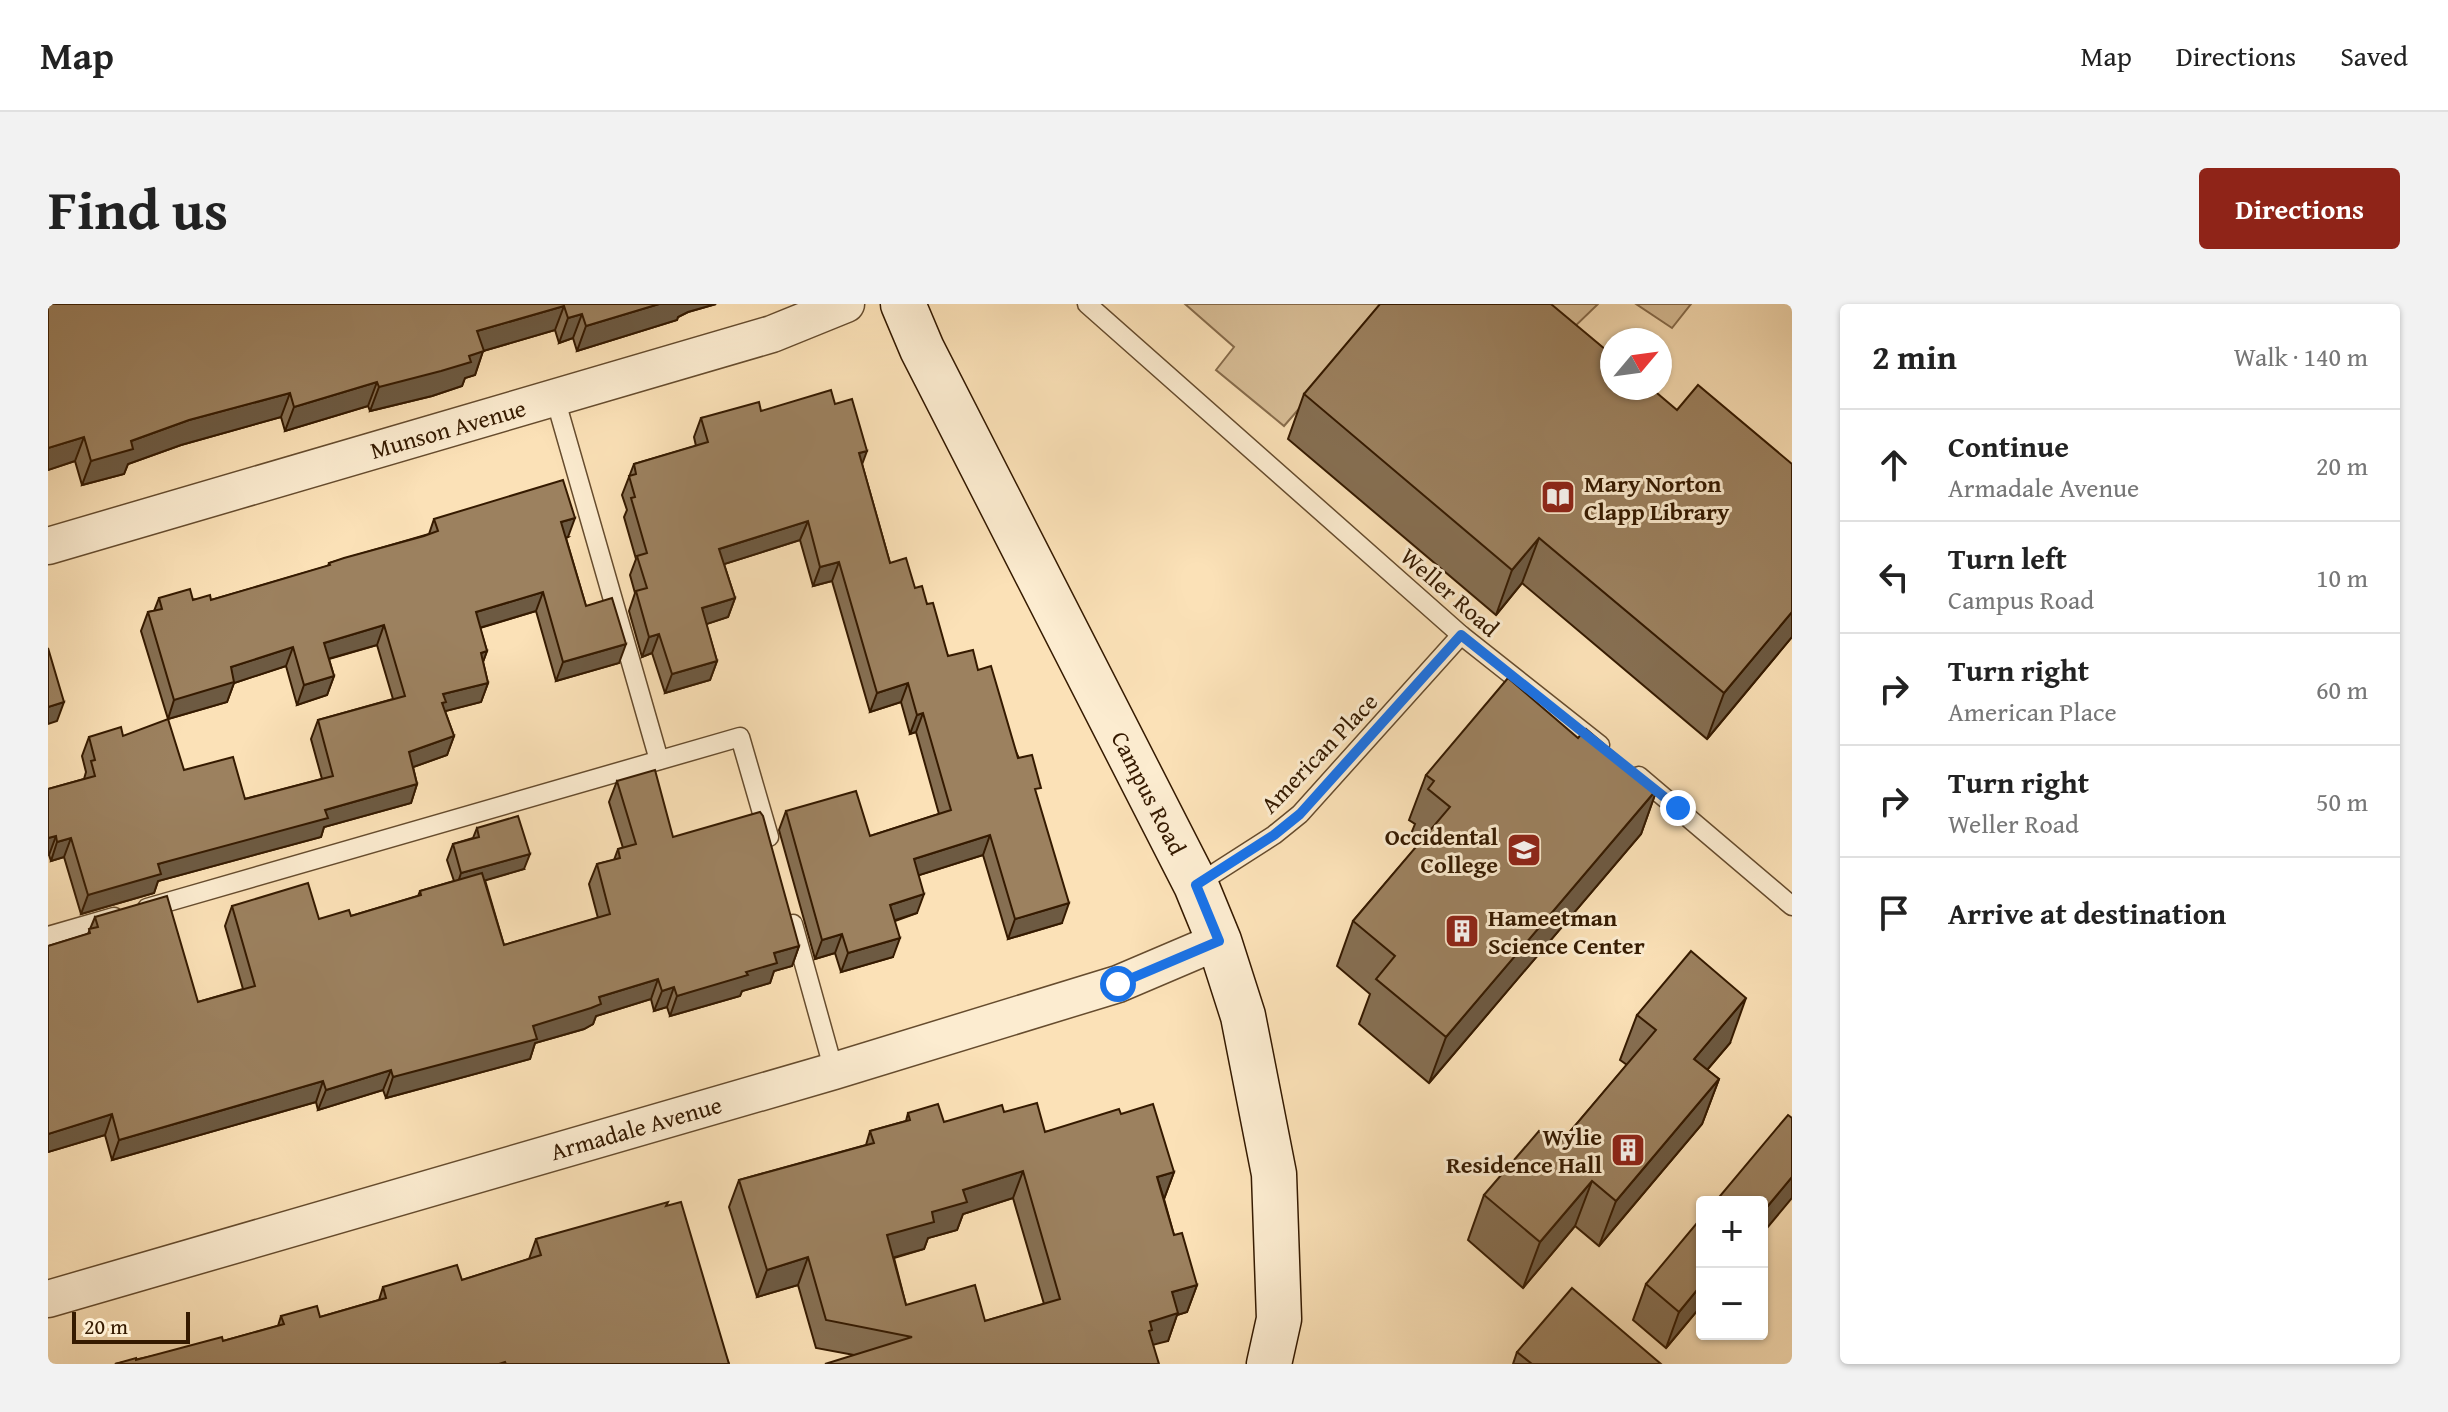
<!DOCTYPE html>
<meta charset="utf-8">
<style>
body{margin:0;font-family:"Gentium Book Plus",serif;background:#f2f2f2;color:#222}
.controls{position:absolute;right:24px;bottom:24px;display:grid;overflow:hidden;border-radius:8px;box-shadow:0 2px 6px #0004}
.controls button{width:72px;height:72px;display:grid;place-items:center;padding:0;border:0;border-bottom:2px solid #e0e0e0;background:#fff;color:#222;font:40px sans-serif}
.compass{position:absolute;left:1552px;top:24px;width:72px;height:72px;border-radius:50%;background:#fff;box-shadow:0 2px 6px #0004;rotate:61deg}
.scale{position:absolute;left:24px;bottom:20px;width:118px;box-sizing:border-box;padding-left:8px;border:4px solid #351a00;border-top:0;font-size:22px;line-height:28px;white-space:nowrap;color:#351a00;-webkit-text-stroke:6px #fcecd0;paint-order:stroke}
.stop{position:absolute;width:24px;height:24px;margin:-18px;border:6px solid #1a73e8;border-radius:50%;background:#fff}
.stop.end{background:#1a73e8;border-color:#fff;box-shadow:0 2px 8px #0008}
.list{margin:0;padding:0;list-style:none}
h2{display:flex;justify-content:space-between;align-items:center;height:104px;margin:0;padding:0 32px;font-size:34px}
h2 small{font-size:26px;font-weight:400;color:#767676}
.list li{display:grid;grid-template-columns:52px 1fr auto;gap:24px;align-items:center;box-sizing:border-box;height:112px;padding:0 32px;border-top:2px solid #e0e0e0}
.list b{display:block;font-size:30px;white-space:nowrap}
.list p{margin:0;font-size:26px;white-space:nowrap;color:#767676}
.list em{font-size:26px;font-style:normal;color:#767676}
.icon{flex:none;width:44px;height:44px;fill:none;stroke:currentColor;stroke-width:2;stroke-linecap:round;stroke-linejoin:round}
.map{position:relative;flex:none;width:1744px;height:1060px;overflow:hidden;border-radius:8px}
header{display:flex;align-items:center;gap:48px;box-sizing:border-box;height:112px;padding:0 40px;background:#fff;border-bottom:2px solid #e0e0e0}
header strong{font-size:38px}
nav{display:flex;gap:44px;margin-inline-start:auto;font-size:28px}
.intro{display:flex;align-items:center;justify-content:space-between;box-sizing:border-box;height:192px;padding:0 48px}
h1{margin:0;font-size:56px}
.button{padding:20px 36px;border-radius:8px;background:#8f2418;color:#fff;font-size:28px;font-weight:700}
main{display:flex;gap:48px;padding:0 48px}
aside{flex:1;background:#fff;border-radius:8px;box-shadow:0 2px 6px #0004}
.map>svg:first-child{display:block}
</style>
<header>
<strong>Map</strong>
<nav><a>Map</a><a>Directions</a><a>Saved</a></nav>
</header>
<div class="intro"><h1>Find us</h1><a class="button">Directions</a></div>
<main>
<div class="map">
<svg width="1744" height="1060" viewBox="0 0 1744 1060">
<rect width="100%" height="100%" fill="#fbe1b7"/>
<filter id="stains"><feTurbulence type="fractalNoise" baseFrequency=".0025" numOctaves="4"/><feColorMatrix values="0 0 0 0 .2 0 0 0 0 .09 0 0 0 0 .02 0 0 0 .5 -.17"/></filter>
<radialGradient id="worn" r=".72"><stop offset=".6" stop-color="#630" stop-opacity="0"/><stop offset="1" stop-color="#630" stop-opacity=".3"/></radialGradient>
<g fill="#d9bf98" stroke="#876c4c" stroke-width="2">
<path d="M1137 0H1342L1236 122 1168 66 1186 43Z"/>
<path d="M1482 0H1550L1518 31Z"/>
<path d="M1588 0H1643L1624 24Z"/>
</g>
<g fill="none" stroke-linecap="round" stroke-linejoin="round">
<g stroke="#664c2e" stroke-width="21">
<g id="lane">
<path d="M1039 0 1413 331 1552 441"/>
<path d="M507 94 611 456"/>
<path d="M1591 472 1744 602"/>
<path d="M1148 581 1226 531 1252 510 1413 331"/>
<path d="M99 604 692 433 721 533"/>
<path d="M745 620 786 767"/>
<path d="M0 632 66 613"/>
</g>
</g>
<g stroke="#664c2e" stroke-width="39">
<g id="street">
<path d="M0 242 724 30 798 0"/>
<path d="M0 995 786 767 1070 680 1171 637"/>
</g>
</g>
<g stroke="#351a00" stroke-width="47">
<path id="secondary" d="M855 0 874 45 1148 581 1171 637 1195 712 1226 870 1231 1015 1221 1060"/>
</g>
<use href="#lane" stroke="#fcecd0" stroke-width="18"/>
<use href="#street" stroke="#fcecd0" stroke-width="36"/>
<use href="#secondary" stroke="#fcecd0" stroke-width="44"/>
</g>
<g fill="#866f52" stroke="#351a00" stroke-width="2" fill-rule="evenodd">
<path d="M0 0H668L640 8 630 13 629 16 529 47 525 34 511 39 507 26 435 47 427 71 417 74 414 82 384 92 322 107 320 102 237 127 233 113 133 141 80 160 76 170 34 181 27 157 0 166Z"/>
<path d="M1256 90 1744 333 1659 435 1474 279 1448 311 1240 135Z"/>
<path d="M787 100 814 160 842 259 867 284 879 300 900 352 930 366 989 493 1014 619 960 635 935 551 871 571 869 609 847 617 845 653 793 668 787 649 767 655 731 526 738 507 822 532 891 510 868 428 862 430 853 398 822 408 784 277 765 282 752 236 676 260 687 294 680 313 658 320 669 357 662 376 617 389 604 349 594 353 581 307 587 289 582 271 588 255 576 213 579 206 574 191 586 160 648 142 646 133 653 114Z"/>
<path d="M386 215 520 233 518 234 538 302 571 359 508 377 488 307 432 324 439 347 435 358 440 379 433 398 397 407 406 432 399 451 365 463 369 480 363 499 276 523 273 533 110 577 106 589 33 610 16 553 3 557 1 551H0V485L36 475 38 468 34 452 41 433 75 432 136 466 197 495 274 475 263 435 270 416 345 395 329 341 281 355 286 372 279 391 249 401 238 362 186 379 179 398 120 415 93 327 100 308 106 307 111 294 163 296 280 262 281 259 381 230Z"/>
<path d="M1530 434 1609 485 1593 530 1381 779 1311 720 1322 690 1289 662 1305 617 1373 538 1363 530 1367 520 1361 516 1378 471Z"/>
<path d="M569 477 625 533 751 642 744 662 726 667 722 679 694 687 692 692 622 712 619 703 606 707 603 695 548 712 545 720 536 725 487 739 482 755 338 794 335 786 270 806 268 798 64 856 57 831 0 848V642L40 630 47 613 150 698 195 685 177 622 184 602 271 615 303 612 370 592 372 587 406 577 399 556 405 540 425 534 429 524 476 565 437 576 456 641 550 614 541 580 549 560 566 556 570 545 575 544 561 498Z"/>
<path d="M1589 711 1682 739 1659 766 1671 775 1654 820 1551 942 1527 922 1475 984 1420 936 1436 891 1509 843 1579 761 1572 756Z"/>
<path d="M956 808 997 828 1073 810 1126 868 1116 895 1126 931 1149 981 1139 1008 1129 1011 1120 1037 806 1051 768 1044 750 981 709 993 681 903 691 876 818 841 822 827 858 817 860 809 896 818ZM965 894 996 1000 937 1017 858 1001 846 954 876 945 880 934 909 926 915 910Z"/>
<path d="M618 902 681 1060H67L175 1037 230 1022 233 1012 272 1013 331 996 335 983 414 976 481 955 488 935Z"/>
<path d="M1598 980 1654 1001 1618 1044 1585 1016Z"/>
<path d="M1469 1048 1613 1060H1465Z"/>
</g>
<g fill="#6d5a42" stroke="#351a00" stroke-width="2">
<path d="M611 0H668L640 8 630 13 629 16 529 47 538 22Z"/>
<path d="M516 2 507 26 435 47 427 71 417 74 414 82 384 92 322 107 331 83 429 27Z"/>
<path d="M534 10 525 34 511 39 520 14Z"/>
<path d="M329 78 320 102 237 127 246 103Z"/>
<path d="M242 89 233 113 133 141 80 160 76 170 34 181 43 157 83 137 141 116Z"/>
<path d="M36 133 27 157 0 166V144Z"/>
<path d="M819 147 812 166 811 149Z"/>
<path d="M527 214 520 233 506 237 513 218Z"/>
<path d="M760 217 752 236 664 264 671 245Z"/>
<path d="M1491 234 1474 279 1448 311 1464 266Z"/>
<path d="M791 258 784 277 765 282 772 263Z"/>
<path d="M495 288 488 307 421 327 428 308Z"/>
<path d="M687 294 680 313 647 324 654 304Z"/>
<path d="M1744 308V333L1659 435 1676 389Z"/>
<path d="M336 321 329 341 269 358 276 339Z"/>
<path d="M611 330 604 349 594 353 601 333Z"/>
<path d="M578 340 571 359 508 377 515 358Z"/>
<path d="M245 343 238 362 186 379 179 398 120 415 126 396 183 363Z"/>
<path d="M439 347 432 366 433 349Z"/>
<path d="M669 357 662 376 617 389 624 370Z"/>
<path d="M286 372 279 391 249 401 256 381Z"/>
<path d="M440 379 433 398 394 408 395 390Z"/>
<path d="M860 379 853 398 822 408 829 389Z"/>
<path d="M16 398 9 417 0 420V403Z"/>
<path d="M875 409 868 428 862 430 869 411Z"/>
<path d="M406 432 399 451 354 467 361 448Z"/>
<path d="M369 480 363 499 276 523 273 533 110 577 106 589 33 610 40 591 110 560 277 506Z"/>
<path d="M1609 485 1593 530 1381 779 1398 733Z"/>
<path d="M942 531 935 551 859 575 866 555Z"/>
<path d="M8 532 1 551H0V534Z"/>
<path d="M23 534 16 553 3 557 9 538Z"/>
<path d="M482 550 476 565 408 585 413 569Z"/>
<path d="M876 590 869 609 835 620 842 601Z"/>
<path d="M1021 599 1014 619 960 635 967 615Z"/>
<path d="M794 630 787 649 767 655 774 636Z"/>
<path d="M852 634 845 653 793 668 800 649Z"/>
<path d="M751 642 744 662 726 667 722 679 694 687 692 692 622 712 629 692 698 668 726 649Z"/>
<path d="M610 675 603 695 548 712 545 720 536 725 487 739 482 755 338 794 345 773 485 722 551 693Z"/>
<path d="M626 683 619 703 606 707 614 687Z"/>
<path d="M1698 694 1682 739 1630 800 1646 755Z"/>
<path d="M343 766 335 786 270 806 278 786Z"/>
<path d="M1671 775 1654 820 1551 942 1568 897Z"/>
<path d="M275 777 268 798 64 856 71 836Z"/>
<path d="M64 810 57 831 0 848V830Z"/>
<path d="M975 867 965 894 915 910 909 926 880 934 876 945 829 958 839 931 884 908 915 886Z"/>
<path d="M1126 868 1116 895 1109 873Z"/>
<path d="M1744 873V894L1714 930V909Z"/>
<path d="M1544 877 1527 922 1475 984 1492 938Z"/>
<path d="M760 953 750 981 709 993 719 966Z"/>
<path d="M1654 980V1001L1618 1044 1631 1008Z"/>
<path d="M1149 981 1139 1008 1129 1011 1120 1037 1097 1043 1102 1018 1124 988Z"/>
</g>
<g fill="#9c815f" stroke="#351a00" stroke-width="2" fill-rule="evenodd">
<path d="M0 0H611L538 22 534 10 520 14 516 2 429 27 436 47 421 52 423 58 393 67 331 83 329 78 246 103 242 89 141 116 83 137 85 145 43 157 36 133 0 144Z"/>
<path d="M1332 0H1503L1564 51V84H1603L1629 106 1650 81 1744 160V308L1676 389 1491 234 1464 266 1256 90Z"/>
<path d="M783 86 787 100 804 95 819 147 811 149 842 259 858 254 867 284 874 282 879 300 885 299 900 352 925 346 930 366 943 362 970 454 984 451 993 484 987 485 1021 599 967 615 942 531 866 555 876 590 842 601 852 634 800 649 794 630 774 636 738 507 808 487 822 532 903 506 875 409 869 411 860 379 829 389 791 258 772 263 760 217 671 245 687 294 654 304 669 357 624 370 611 330 601 333 588 287 599 284 589 252 599 249 583 194 587 193 581 172 588 170 586 160 660 138 653 114 711 98 713 107Z"/>
<path d="M515 176 527 214 513 218 538 302 564 294 578 340 515 358 495 288 428 308 439 347 433 349 440 379 395 390 398 398 394 399 406 432 361 448 369 480 277 506 280 514 110 560 113 570 40 591 23 534 9 538 8 532 0 534V485L47 472 43 457 47 456 41 433 73 423 75 432 120 415 136 466 185 453 197 495 285 472 270 416 357 392 336 321 276 339 286 372 256 381 245 343 183 363 186 378 126 396 100 308 114 305 111 294 142 285 145 296 162 291 163 296 282 261 281 259 296 254 376 232 390 227 386 215Z"/>
<path d="M0 344 16 398 0 403Z"/>
<path d="M1460 374 1530 434 1538 425 1609 485 1398 733 1328 675 1347 652 1305 617 1402 503 1380 485 1386 477 1378 471Z"/>
<path d="M607 466 625 533 712 508 715 512 751 642 726 649 729 659 698 668 700 671 629 692 626 683 614 687 610 675 551 693 553 700 543 704 485 722 489 735 345 773 343 766 278 786 275 777 71 836 64 810 0 830V642L42 629 41 625 50 623 47 613 119 592 150 698 207 682 184 602 260 579 271 615 301 606 303 612 373 591 372 587 434 569 456 641 562 610 549 560 572 554 570 545 588 540 569 477Z"/>
<path d="M470 512 482 550 413 569 405 540 431 533 429 524Z"/>
<path d="M1643 647 1698 694 1646 755 1671 775 1568 897 1544 877 1492 938 1436 891 1491 827 1509 843 1608 726 1589 711Z"/>
<path d="M989 799 997 828 1071 805 1073 810 1105 800 1126 868 1109 873 1126 931 1134 929 1149 981 1124 988 1130 1009 1102 1018 1104 1026 1101 1027 1111 1060H777L864 1033 778 1016 760 953 719 966 691 876 826 839 822 827 862 816 860 809 890 800 896 818 954 801 956 808ZM975 867 1012 995 937 1017 927 981 858 1001 839 931 886 918 884 908 919 898 915 886Z"/>
<path d="M1740 811 1744 814V873L1714 909V898H1667Z"/>
<path d="M620 898 618 902 633 898 681 1060H458L457 1058 451 1060H67L88 1054V1056L174 1033 175 1037 236 1020 233 1012 269 1002 272 1013 338 994 335 983 409 961 414 976 493 951 488 935Z"/>
<path d="M1654 913V980L1631 1008 1598 980Z"/>
<path d="M1524 984 1613 1060H1484L1469 1048Z"/>
</g>
<g fill="none" stroke-linecap="round" stroke-linejoin="round">
<path stroke="#1a73e8" stroke-width="10" d="M1070 680 1171 637 1148 581 1226 531 1252 510 1413 331 1630 504"/>
</g>
<defs>
<g id="library-square" transform="scale(1.8)"><rect x="-9" y="-9" width="18" height="18" rx="4" fill="#8f2418" stroke="#fcecd0"/><path d="M-6-4Q-3-5.5-.7-3.5V5Q-3 3-6 4ZM6-4Q3-5.5 .7-3.5V5Q3 3 6 4Z" fill="#fff"/></g>
<g id="university-square" transform="scale(1.8)"><rect x="-9" y="-9" width="18" height="18" rx="4" fill="#8f2418" stroke="#fcecd0"/><path d="M0-5L7-2L0 1L-7-2ZM-4 1L0 2.5L4 1V4Q0 6-4 4Z" fill="#fff"/></g>
<g id="building-square" transform="scale(1.8)"><rect x="-9" y="-9" width="18" height="18" rx="4" fill="#8f2418" stroke="#fcecd0"/><path d="M-4-6H4V6H1V3H-1V6H-4ZM-2.5-4.3h1.7v1.8h-1.7ZM.8-4.3h1.7v1.8H.8ZM-2.5-1h1.7V.8h-1.7ZM.8-1h1.7V.8H.8Z" fill="#fff"/></g>
</defs>
<g fill-rule="evenodd">
<use href="#library-square" x="1510" y="193"/>
<use href="#university-square" x="1476" y="546"/>
<use href="#building-square" x="1414" y="627"/>
<use href="#building-square" x="1580" y="846"/>
</g>
<g text-anchor="middle" dominant-baseline="central" stroke-width="6" stroke-linejoin="round" paint-order="stroke">
<g font-size="24" fill="#351a00" stroke="#fcecd0">
<text transform="translate(400 125) rotate(-16)">Munson Avenue</text>
<text transform="translate(1402 288) rotate(41)">Weller Road</text>
<text transform="translate(1271 449) rotate(-46)">American Place</text>
<text transform="translate(1101 489) rotate(63)">Campus Road</text>
<text transform="translate(588 824) rotate(-16)">Armadale Avenue</text>
</g>
<g font-size="24" font-weight="bold" fill="#351a00" stroke="#fcecd0" text-anchor="start">
<text x="1536" y="179">Mary Norton<tspan x="1536" dy="28">Clapp Library</tspan></text>
<text x="1450" y="532" text-anchor="end">Occidental<tspan x="1450" dy="28">College</tspan></text>
<text x="1440" y="613">Hameetman<tspan x="1440" dy="28">Science Center</tspan></text>
<text x="1554" y="832" text-anchor="end">Wylie<tspan x="1554" dy="28">Residence Hall</tspan></text>
</g>
</g>
<rect width="100%" height="100%" filter="url(#stains)"/>
<rect width="100%" height="100%" fill="url(#worn)"/>
</svg>
<div class="controls">
<button>+</button>
<button>−</button>
</div>
<svg class="compass" viewBox="-18 -18 36 36"><path d="M0-13l5 13h-10z" fill="#e53935"/><path d="M0 13l5-13h-10z" fill="#767676"/></svg>
<div class="scale">20 m</div>
<div class="stop" style="left:1070px;top:680px"></div>
<div class="stop end" style="left:1630px;top:504px"></div>
</div>
<aside>
<h2>2 min<small>Walk · 140 m</small></h2>
<ul class="list">
<li><svg class="icon" aria-label="ahead" viewBox="0 0 24 24"><path d="M12 20V5M6 11l6-6 6 6"/></svg><div><b>Continue</b><p>Armadale Avenue</p></div><em>20 m</em></li>
<li><svg class="icon" aria-label="left" viewBox="0 0 24 24"><path d="M17 20v-9H6M10 6l-5 5 5 5"/></svg><div><b>Turn left</b><p>Campus Road</p></div><em>10 m</em></li>
<li><svg class="icon" aria-label="right" viewBox="0 0 24 24"><path d="M7 20v-9h11M14 6l5 5-5 5"/></svg><div><b>Turn right</b><p>American Place</p></div><em>60 m</em></li>
<li><svg class="icon" aria-label="right" viewBox="0 0 24 24"><path d="M7 20v-9h11M14 6l5 5-5 5"/></svg><div><b>Turn right</b><p>Weller Road</p></div><em>50 m</em></li>
<li><svg class="icon" aria-label="arrive" viewBox="0 0 24 24"><path d="M6 21V4h12l-3 4 3 4H6"/></svg><div><b>Arrive at destination</b></div></li>
</ul>
</aside>
</main>
